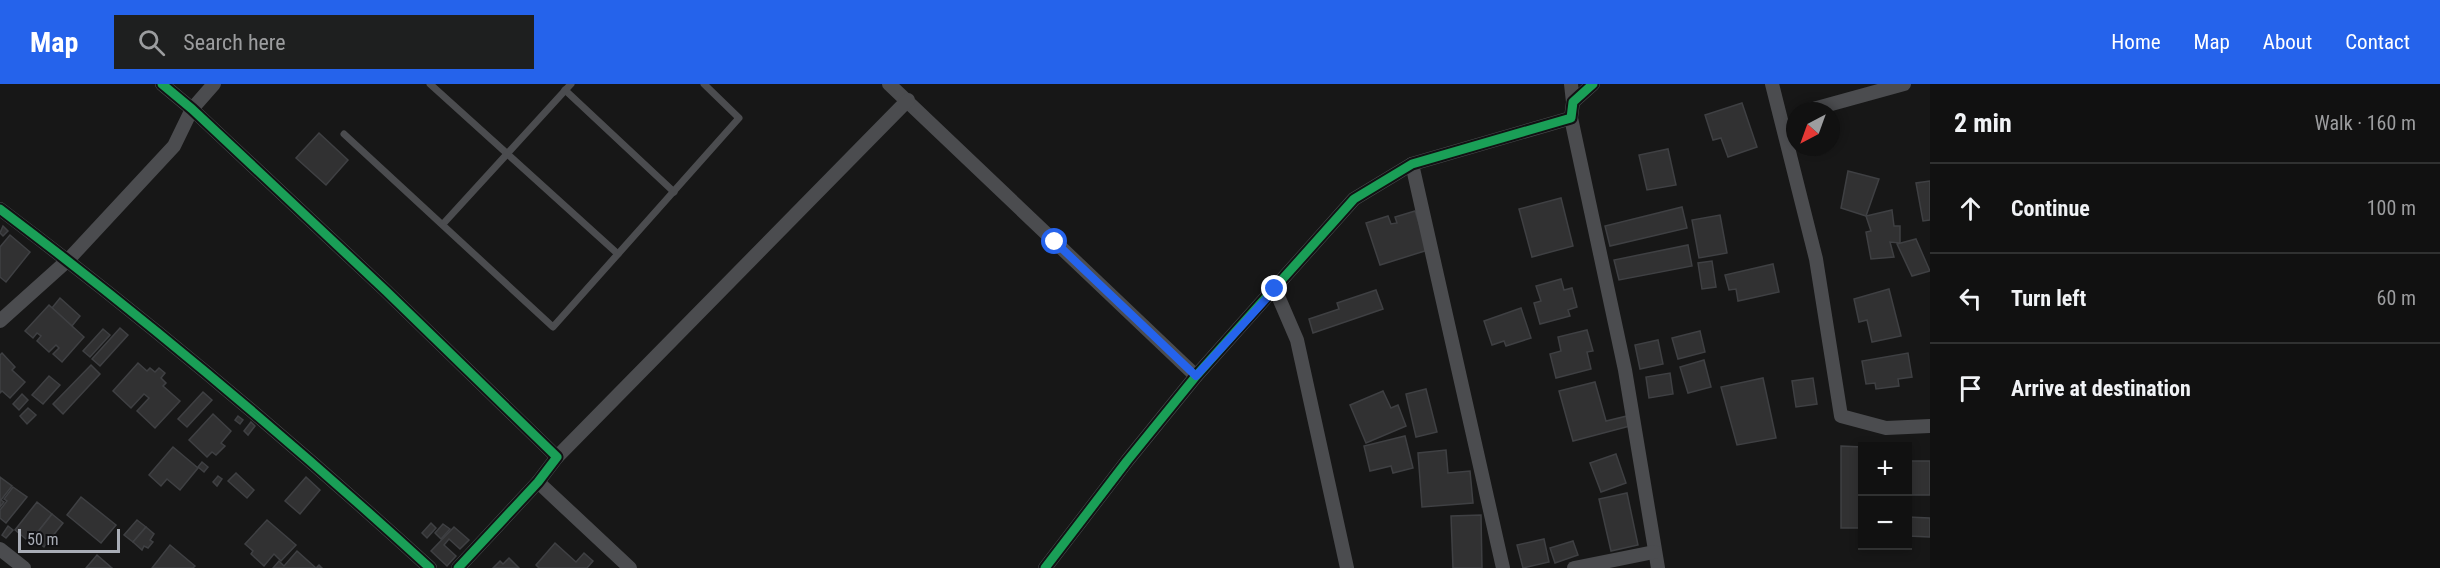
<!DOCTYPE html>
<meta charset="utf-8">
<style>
body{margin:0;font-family:"Roboto Condensed",sans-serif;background:#1e1f1f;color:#f1f3f6}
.controls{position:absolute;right:18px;bottom:18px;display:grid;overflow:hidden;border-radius:0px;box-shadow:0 3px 9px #0003}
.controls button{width:54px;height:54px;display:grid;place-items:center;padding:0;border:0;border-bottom:2px solid #303131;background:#111;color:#f1f3f6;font:30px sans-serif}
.compass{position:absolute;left:1786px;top:18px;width:54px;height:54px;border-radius:50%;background:#111;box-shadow:0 3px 9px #0003;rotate:221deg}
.scale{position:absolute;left:18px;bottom:15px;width:102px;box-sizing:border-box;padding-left:6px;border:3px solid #a9adb6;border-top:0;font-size:16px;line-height:21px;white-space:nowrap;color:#a9adb6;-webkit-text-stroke:4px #111113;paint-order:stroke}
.stop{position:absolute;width:18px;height:18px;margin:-14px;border:4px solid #2563eb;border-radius:50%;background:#fff}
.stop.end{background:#2563eb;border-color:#fff;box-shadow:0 2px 6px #0008}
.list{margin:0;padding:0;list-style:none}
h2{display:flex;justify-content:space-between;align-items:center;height:78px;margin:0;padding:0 24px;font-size:26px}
h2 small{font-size:20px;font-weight:400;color:#9c9d9f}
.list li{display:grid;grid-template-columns:39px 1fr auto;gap:18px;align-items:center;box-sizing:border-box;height:90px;padding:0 24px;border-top:2px solid #303131}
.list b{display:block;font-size:22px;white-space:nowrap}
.list em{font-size:20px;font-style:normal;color:#9c9d9f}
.icon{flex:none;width:33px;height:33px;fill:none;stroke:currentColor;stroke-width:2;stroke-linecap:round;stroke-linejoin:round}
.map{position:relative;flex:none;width:1930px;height:484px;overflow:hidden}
header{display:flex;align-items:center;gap:36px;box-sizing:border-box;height:84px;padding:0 30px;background:#2563eb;color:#fff}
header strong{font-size:28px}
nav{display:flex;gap:33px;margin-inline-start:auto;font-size:21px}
.search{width:420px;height:54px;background:#1e1f1f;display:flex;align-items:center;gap:15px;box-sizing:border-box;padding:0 21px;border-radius:0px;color:#9c9d9f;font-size:22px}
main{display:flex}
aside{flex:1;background:#111}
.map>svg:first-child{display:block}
</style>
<header>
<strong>Map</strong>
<div class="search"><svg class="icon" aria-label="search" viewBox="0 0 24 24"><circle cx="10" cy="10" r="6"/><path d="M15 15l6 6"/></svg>Search here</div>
<nav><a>Home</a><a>Map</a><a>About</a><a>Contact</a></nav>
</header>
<main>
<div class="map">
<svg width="1930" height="484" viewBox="0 0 1930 484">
<rect width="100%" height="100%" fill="#171717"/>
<g fill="#313132" stroke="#3f4043" stroke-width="1.5">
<path d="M1742 19 1757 63 1728 73 1721 54 1713 56 1705 31Z"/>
<path d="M319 49 348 76 326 101 296 74Z"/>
<path d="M1668 65 1676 101 1647 106 1639 71Z"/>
<path d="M1848 87 1879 95 1866 132 1841 124Z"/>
<path d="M1930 97V136L1923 137 1916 99Z"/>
<path d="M1561 114 1573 162 1532 173 1519 125Z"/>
<path d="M1682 123 1687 144 1610 162 1605 142Z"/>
<path d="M1892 126 1894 142H1900V159L1890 158 1894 173 1871 175 1866 148 1871 147 1866 132Z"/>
<path d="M1415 127 1428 166 1380 181 1366 139 1388 132 1391 140 1397 139 1395 133Z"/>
<path d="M1720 131 1727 169 1699 174 1692 136Z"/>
<path d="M3 142 8 147 3 152 0 149Z"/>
<path d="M10 151 30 168 6 198 0 193V163Z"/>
<path d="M1916 155 1930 187 1912 192 1897 160Z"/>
<path d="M1688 161 1692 182 1619 196 1614 176Z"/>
<path d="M1712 177 1716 203 1702 205 1698 179Z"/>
<path d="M1773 180 1779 208 1738 217 1736 205 1729 206 1725 191Z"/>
<path d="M1561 195 1564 206 1572 204 1577 223 1568 226 1570 232 1540 240 1534 219 1541 217 1536 202Z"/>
<path d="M1889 205 1901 252 1872 258 1867 236 1859 238 1854 215Z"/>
<path d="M1376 206 1383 225 1313 249 1309 235 1339 225 1337 219Z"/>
<path d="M60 214 80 232 72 242 52 224Z"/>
<path d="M49 221 84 253 62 278 53 270 59 264 56 261 49 268 37 257 41 252 37 249 33 254 25 247Z"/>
<path d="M1521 224 1531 254 1506 262 1504 257 1492 261 1484 237Z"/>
<path d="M120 244 128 251 100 282 92 275Z"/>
<path d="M103 245 110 251 90 273 83 267Z"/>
<path d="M1587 246 1593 267 1587 268 1591 285 1556 294 1550 270 1561 267 1558 253Z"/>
<path d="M1700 247 1705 268 1678 275 1672 254Z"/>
<path d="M1658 256 1663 280 1640 285 1635 261Z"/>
<path d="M2 269 15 283 12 286 25 298 10 314 2 307 0 309V271Z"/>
<path d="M1908 269 1912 293 1898 295 1899 302 1876 305 1875 299 1866 300 1862 277Z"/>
<path d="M1704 276 1711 303 1688 309 1680 283Z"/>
<path d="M138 279 147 287 150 284 155 288 159 284 165 289 161 294 166 299 163 302 180 317 155 344 137 327 149 314 144 310 131 324 113 307Z"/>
<path d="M91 281 100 290 63 330 53 320Z"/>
<path d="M1670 289 1673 310 1649 314 1646 293Z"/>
<path d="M49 292 60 301 43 320 32 311Z"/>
<path d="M1763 294 1776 354 1737 361 1721 303Z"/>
<path d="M1813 294 1817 320 1796 323 1792 297Z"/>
<path d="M1595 298 1606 337 1627 332 1630 342 1573 357 1559 307Z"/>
<path d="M1426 305 1437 348 1416 353 1406 310Z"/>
<path d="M1383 307 1391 324 1398 321 1406 342 1366 359 1350 321Z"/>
<path d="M203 308 212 316 187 343 178 335Z"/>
<path d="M22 310 28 316 19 326 13 320Z"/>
<path d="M28 324 36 331 27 340 20 332Z"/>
<path d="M213 330 231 347 221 359 225 362 216 371 212 368 207 373 189 356Z"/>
<path d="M238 332 243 336 240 340 235 336Z"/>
<path d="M251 338 255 342 248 351 244 347Z"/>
<path d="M1405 352 1413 384 1393 389 1391 382 1370 387 1364 362Z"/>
<path d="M1841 362 1862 363V444H1841Z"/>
<path d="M173 363 198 384 180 406 167 395 161 402 149 391Z"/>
<path d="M1446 366 1448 389 1470 387 1473 419 1422 423 1418 369Z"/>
<path d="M1616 370 1626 399 1601 408 1590 379Z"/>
<rect x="1908" y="377" width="22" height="34"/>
<path d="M202 378 208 383 204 388 198 383Z"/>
<path d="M236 389 254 406 247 414 228 397Z"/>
<path d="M218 392 222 395 217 402 213 398Z"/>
<path d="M0 393 12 402 1 416 4 418 0 423Z"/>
<path d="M306 393 320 406 300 430 285 417Z"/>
<path d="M13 403 27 413 6 439 0 434V426L7 417 4 415Z"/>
<path d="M1627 409 1638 461 1611 467 1599 415Z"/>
<path d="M81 413 116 441 101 459 67 431Z"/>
<path d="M37 418 52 430 33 454 30 451 26 455 15 446Z"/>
<path d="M52 430 63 439 44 463 33 454Z"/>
<path d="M1481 431 1482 484H1453L1451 432Z"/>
<path d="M1908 433 1930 434V453L1908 452Z"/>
<path d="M137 436 146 443 133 458 124 451Z"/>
<path d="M267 436 296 461 281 477 274 470 264 482 251 470 253 467 245 460Z"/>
<path d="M431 439 436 444 427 454 422 449Z"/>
<path d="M443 440 450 445 441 455 435 449Z"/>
<path d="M8 442 13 446 6 454 2 451Z"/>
<path d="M146 443 154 450 150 456 153 458 148 464 144 462 142 466 133 458Z"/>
<path d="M454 443 469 456 460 465 449 455 444 461 456 472 447 482 431 467Z"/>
<path d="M1544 455 1549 478 1523 484 1517 461Z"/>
<path d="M1573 457 1578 471 1555 479 1550 464Z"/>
<path d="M555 459 576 478 584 469 593 477 587 484H539L536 481Z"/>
<path d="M170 461 195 482 193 484H152Z"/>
<path d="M297 467 316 484 319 481 322 484H273L279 477 284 482Z"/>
<path d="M97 471 112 484H86Z"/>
<path d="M509 474 519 484H493L500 477 503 480Z"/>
</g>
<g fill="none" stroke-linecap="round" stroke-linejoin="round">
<g stroke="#4b4c4f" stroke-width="7">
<path d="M430 0 618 170"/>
<path d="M565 6 674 108"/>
<path d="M344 50 553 243 739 34 704 0"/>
<path d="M443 140 571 0"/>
</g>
<g stroke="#4b4c4f" stroke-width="14">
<path d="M162 0 192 25 386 207 557 373 538 398 458 484"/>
<path d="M889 0 1196 292"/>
<path d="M1571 0 1573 18"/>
<path d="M1772 0 1816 175 1841 332 1886 344 1930 342"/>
<path d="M1806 27 1904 0"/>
<path d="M1571 34 1625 286 1658 484"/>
<path d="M1412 80 1503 484"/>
<path d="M0 125C150 238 292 358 430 484"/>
<path d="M1275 205 1297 256 1347 484"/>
<path d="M0 237 68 176 174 62 192 25 214 0"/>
<path d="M557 373 908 16"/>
<path d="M538 398 630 484"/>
<path d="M0 465 24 484"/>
<path d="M1045 484 1127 377 1196 292 1354 115 1412 80 1571 34 1573 18 1593 0"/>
<path d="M1574 484 1654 468"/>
</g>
<g stroke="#111113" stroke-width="13">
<g id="cycleway">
<path d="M162 0 192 25 386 207 557 373 538 398 458 484"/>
<path d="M0 125C150 238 292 358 430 484"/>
<path d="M1045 484 1127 377 1196 292 1354 115 1412 80 1571 34 1573 18 1593 0"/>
</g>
</g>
<use href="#cycleway" stroke="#1a9f57" stroke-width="9"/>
</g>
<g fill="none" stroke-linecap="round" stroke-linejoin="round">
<path stroke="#2563eb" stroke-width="8" d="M1055 158 1196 292 1275 205"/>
</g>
</svg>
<div class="controls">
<button>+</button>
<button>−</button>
</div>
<svg class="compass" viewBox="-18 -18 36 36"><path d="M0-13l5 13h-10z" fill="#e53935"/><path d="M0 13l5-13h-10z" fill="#9c9d9f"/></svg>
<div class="scale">50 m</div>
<div class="stop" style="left:1055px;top:158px"></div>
<div class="stop end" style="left:1275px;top:205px"></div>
</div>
<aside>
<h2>2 min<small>Walk · 160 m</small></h2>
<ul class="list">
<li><svg class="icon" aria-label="ahead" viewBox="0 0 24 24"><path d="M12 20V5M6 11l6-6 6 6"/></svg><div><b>Continue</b></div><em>100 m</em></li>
<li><svg class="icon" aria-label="left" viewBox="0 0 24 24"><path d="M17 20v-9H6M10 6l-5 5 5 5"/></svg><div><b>Turn left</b></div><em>60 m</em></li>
<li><svg class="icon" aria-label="arrive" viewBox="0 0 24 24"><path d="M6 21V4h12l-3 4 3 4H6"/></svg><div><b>Arrive at destination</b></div></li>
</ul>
</aside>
</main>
